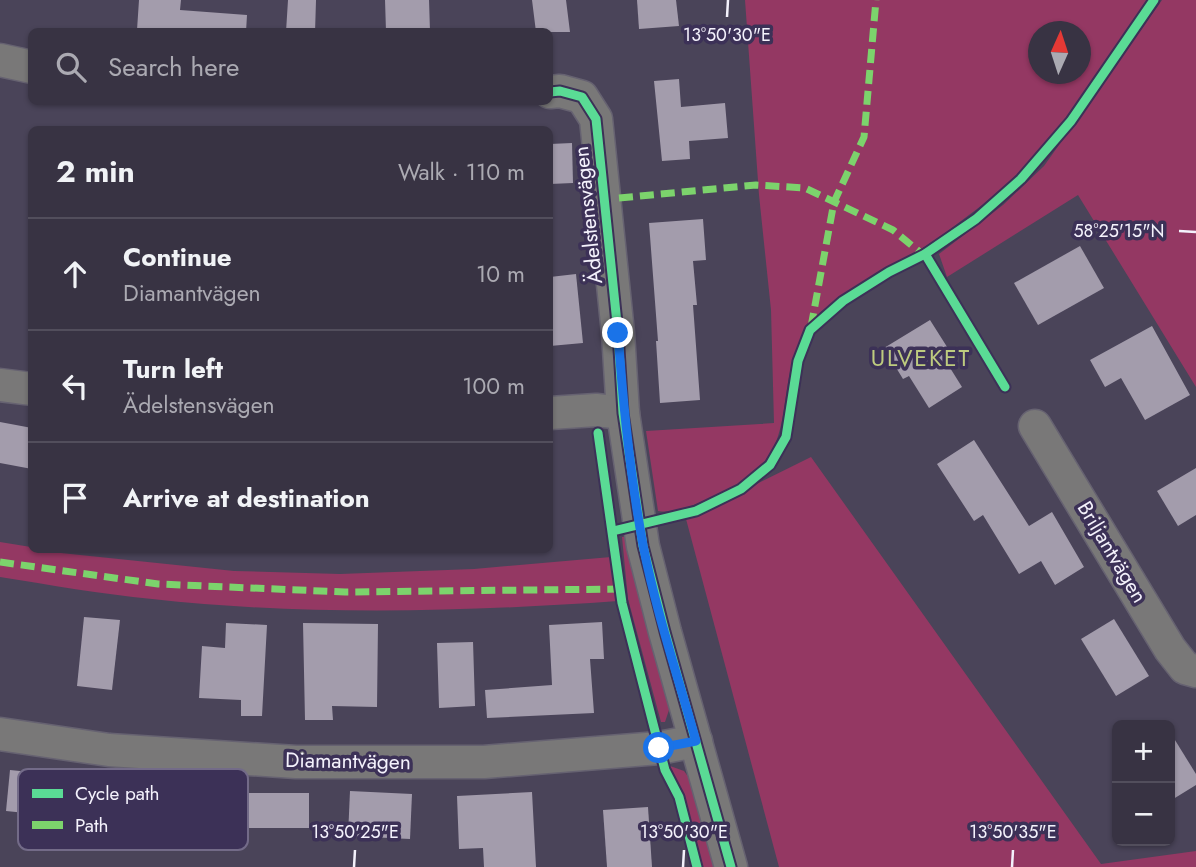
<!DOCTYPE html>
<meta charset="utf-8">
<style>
body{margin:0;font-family:Jost,sans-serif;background:#3f3b4a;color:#f1f3f6}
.controls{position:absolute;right:21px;bottom:21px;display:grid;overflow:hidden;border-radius:10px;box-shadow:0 2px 5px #0004}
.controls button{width:63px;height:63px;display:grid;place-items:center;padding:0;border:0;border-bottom:2px solid #524e5c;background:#383343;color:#f1f3f6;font:35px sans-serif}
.compass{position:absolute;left:1028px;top:21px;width:63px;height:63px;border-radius:50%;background:#383343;box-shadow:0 2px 5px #0004;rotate:3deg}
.stop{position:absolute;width:21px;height:21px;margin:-16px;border:5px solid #1a73e8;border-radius:50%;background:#fff}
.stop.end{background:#1a73e8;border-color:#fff;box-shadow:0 2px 7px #0008}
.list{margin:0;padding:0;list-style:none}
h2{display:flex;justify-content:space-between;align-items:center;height:91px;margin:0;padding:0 28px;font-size:30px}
h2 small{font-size:23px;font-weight:400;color:#abaab2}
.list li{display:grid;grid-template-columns:46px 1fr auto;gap:21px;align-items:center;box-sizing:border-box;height:112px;padding:0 28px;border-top:2px solid #524e5c}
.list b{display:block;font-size:26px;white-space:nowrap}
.list p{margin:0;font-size:23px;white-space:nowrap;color:#abaab2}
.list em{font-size:23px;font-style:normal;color:#abaab2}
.icon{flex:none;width:38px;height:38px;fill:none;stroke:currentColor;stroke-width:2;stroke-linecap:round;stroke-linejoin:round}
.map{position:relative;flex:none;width:1196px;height:867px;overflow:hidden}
.search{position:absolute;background:#383343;box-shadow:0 2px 5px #0004;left:28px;top:28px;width:525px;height:77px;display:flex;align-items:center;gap:18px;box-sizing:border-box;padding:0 24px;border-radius:10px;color:#abaab2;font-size:26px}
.panel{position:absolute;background:#383343;box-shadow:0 2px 5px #0004;left:28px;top:126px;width:525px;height:427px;border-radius:10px}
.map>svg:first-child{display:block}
</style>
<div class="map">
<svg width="1196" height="867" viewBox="0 0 1196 867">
<rect width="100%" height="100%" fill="#4a4459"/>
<g fill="#943863" fill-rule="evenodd">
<path d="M745 0H1147C1096 73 1050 155 977 209 959 222 940 238 921 249 891 265 862 281 835 301 828 307 820 312 815 318 760 387 819 456 709 499 692 505 676 514 658 511L646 431 774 423 771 310 759 195ZM1038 32H1080V74H1038Z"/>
<path d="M1162 0H1196V387L1078 195 947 277 939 254 1003 205 1044 166Z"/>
<path d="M811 457 1101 864 1196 851V867H779L686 519Z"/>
<path d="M628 536 671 704 665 722H661L628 599 622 537Z"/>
<path d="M0 542 31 547 32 550 234 571 340 574 474 569 611 557 618 601C464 612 306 616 152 599 101 594 50 585 0 577Z"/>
<path d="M670 766 684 771 692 782 717 867H703L683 797Z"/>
</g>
<g fill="#a39cac">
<path d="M139 0H181L180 10 247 15 246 32 137 30Z"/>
<path d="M288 0H316L315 32H286Z"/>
<path d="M385 0H429L430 32H386Z"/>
<path d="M532 0H566L570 32H536Z"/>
<path d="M637 0H676L679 26 639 29Z"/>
<path d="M679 79 681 107 725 103 728 138 689 141 690 159 662 161 654 81Z"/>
<path d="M572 143 573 183 550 184V144Z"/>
<path d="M703 219 706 260 693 261 697 305H693L700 400 660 403 656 341H658L649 223Z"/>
<path d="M1080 246 1104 288 1038 325 1014 283Z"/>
<path d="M576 274 583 343 550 346V277Z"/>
<path d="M930 320 949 350 942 355 962 387 929 408 909 376 903 379 884 348Z"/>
<path d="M1152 326 1190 395 1145 420 1121 378 1105 387 1090 360Z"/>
<path d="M0 422 32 428V469L0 463Z"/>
<path d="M974 440 1029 526 1052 512 1084 567 1055 585 1041 561 1019 574 983 515 974 521 937 464Z"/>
<path d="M1196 468V515L1178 526 1157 491Z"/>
<path d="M84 617 120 620 112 690 77 686Z"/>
<path d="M1114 619 1149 676 1116 696 1081 639Z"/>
<path d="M602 622 604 659H590L594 713 487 718 485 690 552 685 549 625Z"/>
<path d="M226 623 267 625 262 716H241V700L199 698 202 646 225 648Z"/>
<path d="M303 623 378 624 377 707 332 706 333 720H305Z"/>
<path d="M473 642 475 706 439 708 437 643Z"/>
<path d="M1170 732 1196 774V785L1170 801Z"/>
<path d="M10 770 89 778 85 819 6 811Z"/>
<path d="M350 791 412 794 410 839 348 836Z"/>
<path d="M532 792 536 867H484L483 848 459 849 457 796Z"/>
<rect x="249" y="793" width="60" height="35"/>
<path d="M648 807 652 867H607L603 810Z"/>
</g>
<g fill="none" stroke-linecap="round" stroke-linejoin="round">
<g stroke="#666271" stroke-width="35">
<g id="minor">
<path d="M0 60 32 67"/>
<path d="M550 92 560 91 582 97 596 119 618 333 623 413 643 546 665 632 731 867"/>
<path d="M0 385 32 389"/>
<path d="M550 413 596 410 623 413"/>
<path d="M1035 426 1170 649 1185 668 1196 671"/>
<path d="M0 734 109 750 296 762H484L659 748 696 741"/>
</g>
</g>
<use href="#minor" stroke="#797878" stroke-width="32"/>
<g stroke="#7cd36c" stroke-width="7" stroke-dasharray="14 7" stroke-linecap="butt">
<path d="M619 198 756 185 805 188 893 230 927 258"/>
<path d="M811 327 834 202 864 137 876 0"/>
<path d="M0 562 158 584 345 592 621 589"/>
</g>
<g stroke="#3c3157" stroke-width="13">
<g id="cycleway">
<path d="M550 92 560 91 582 97 596 119 618 333 623 413 643 546 665 632 731 867"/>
<path d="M925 254 1005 387"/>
<path d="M598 433 622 603 665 770 679 797 697 867"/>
<path d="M613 531 696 511 741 489 770 465 786 437 798 361 810 330 843 301 889 272 925 254 976 219 1021 179 1071 121 1154 0"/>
</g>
</g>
<use href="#cycleway" stroke="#5adb95" stroke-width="9"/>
</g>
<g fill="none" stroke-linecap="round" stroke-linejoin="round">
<path stroke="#1a73e8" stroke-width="9" d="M618 333C623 404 630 475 643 545 656 611 678 677 696 741L659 748"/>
</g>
<path fill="none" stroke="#f4f2fc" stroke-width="2.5" d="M727 17 728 0M1179 231 1196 232M354 867 355 850M683 867 684 850M1012 867 1013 850"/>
<g text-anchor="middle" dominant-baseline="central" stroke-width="7" stroke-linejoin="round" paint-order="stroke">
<g font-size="21" fill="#f4f2fc" stroke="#3c3157">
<text transform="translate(588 215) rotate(-96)">Ädelstensvägen</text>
<text transform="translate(1112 552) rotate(59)">Briljantvägen</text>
<text transform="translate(348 761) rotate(1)">Diamantvägen</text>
</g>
<g font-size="23" letter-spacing="2" fill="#becb7f" stroke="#3c3157">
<text x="921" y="358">ULVEKET</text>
</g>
</g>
<rect x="18" y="769" width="230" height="81" rx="10" fill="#3c3157" stroke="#736b88" stroke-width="2"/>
<rect x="32" y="789" width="31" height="9" fill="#5adb95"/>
<rect x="32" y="821" width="31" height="8" fill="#7cd36c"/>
<g font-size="19" fill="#f4f2fc">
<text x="75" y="800">Cycle path</text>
<text x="75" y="832">Path</text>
</g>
<g font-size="18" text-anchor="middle" fill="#f4f2fc" stroke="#3c3157" stroke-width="7" stroke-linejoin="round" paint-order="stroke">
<text x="727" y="41">13°50'30"E</text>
<text x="1119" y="237">58°25'15"N</text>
<text x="355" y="838">13°50'25"E</text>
<text x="684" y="838">13°50'30"E</text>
<text x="1013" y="838">13°50'35"E</text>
</g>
</svg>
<div class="controls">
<button>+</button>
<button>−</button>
</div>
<svg class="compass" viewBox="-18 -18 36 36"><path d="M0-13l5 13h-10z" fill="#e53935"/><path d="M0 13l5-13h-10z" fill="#abaab2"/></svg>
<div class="stop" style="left:659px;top:748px"></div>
<div class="stop end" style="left:618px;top:333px"></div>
<div class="search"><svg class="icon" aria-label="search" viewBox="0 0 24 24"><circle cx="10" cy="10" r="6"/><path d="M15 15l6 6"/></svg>Search here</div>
<section class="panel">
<h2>2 min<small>Walk · 110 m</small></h2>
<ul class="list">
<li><svg class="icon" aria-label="ahead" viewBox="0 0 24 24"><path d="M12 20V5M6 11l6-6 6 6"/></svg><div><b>Continue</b><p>Diamantvägen</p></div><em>10 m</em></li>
<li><svg class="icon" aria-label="left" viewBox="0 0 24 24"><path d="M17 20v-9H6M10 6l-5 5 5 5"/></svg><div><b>Turn left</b><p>Ädelstensvägen</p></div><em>100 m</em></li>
<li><svg class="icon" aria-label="arrive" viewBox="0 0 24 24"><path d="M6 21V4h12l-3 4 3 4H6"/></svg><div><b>Arrive at destination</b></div></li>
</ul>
</section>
</div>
